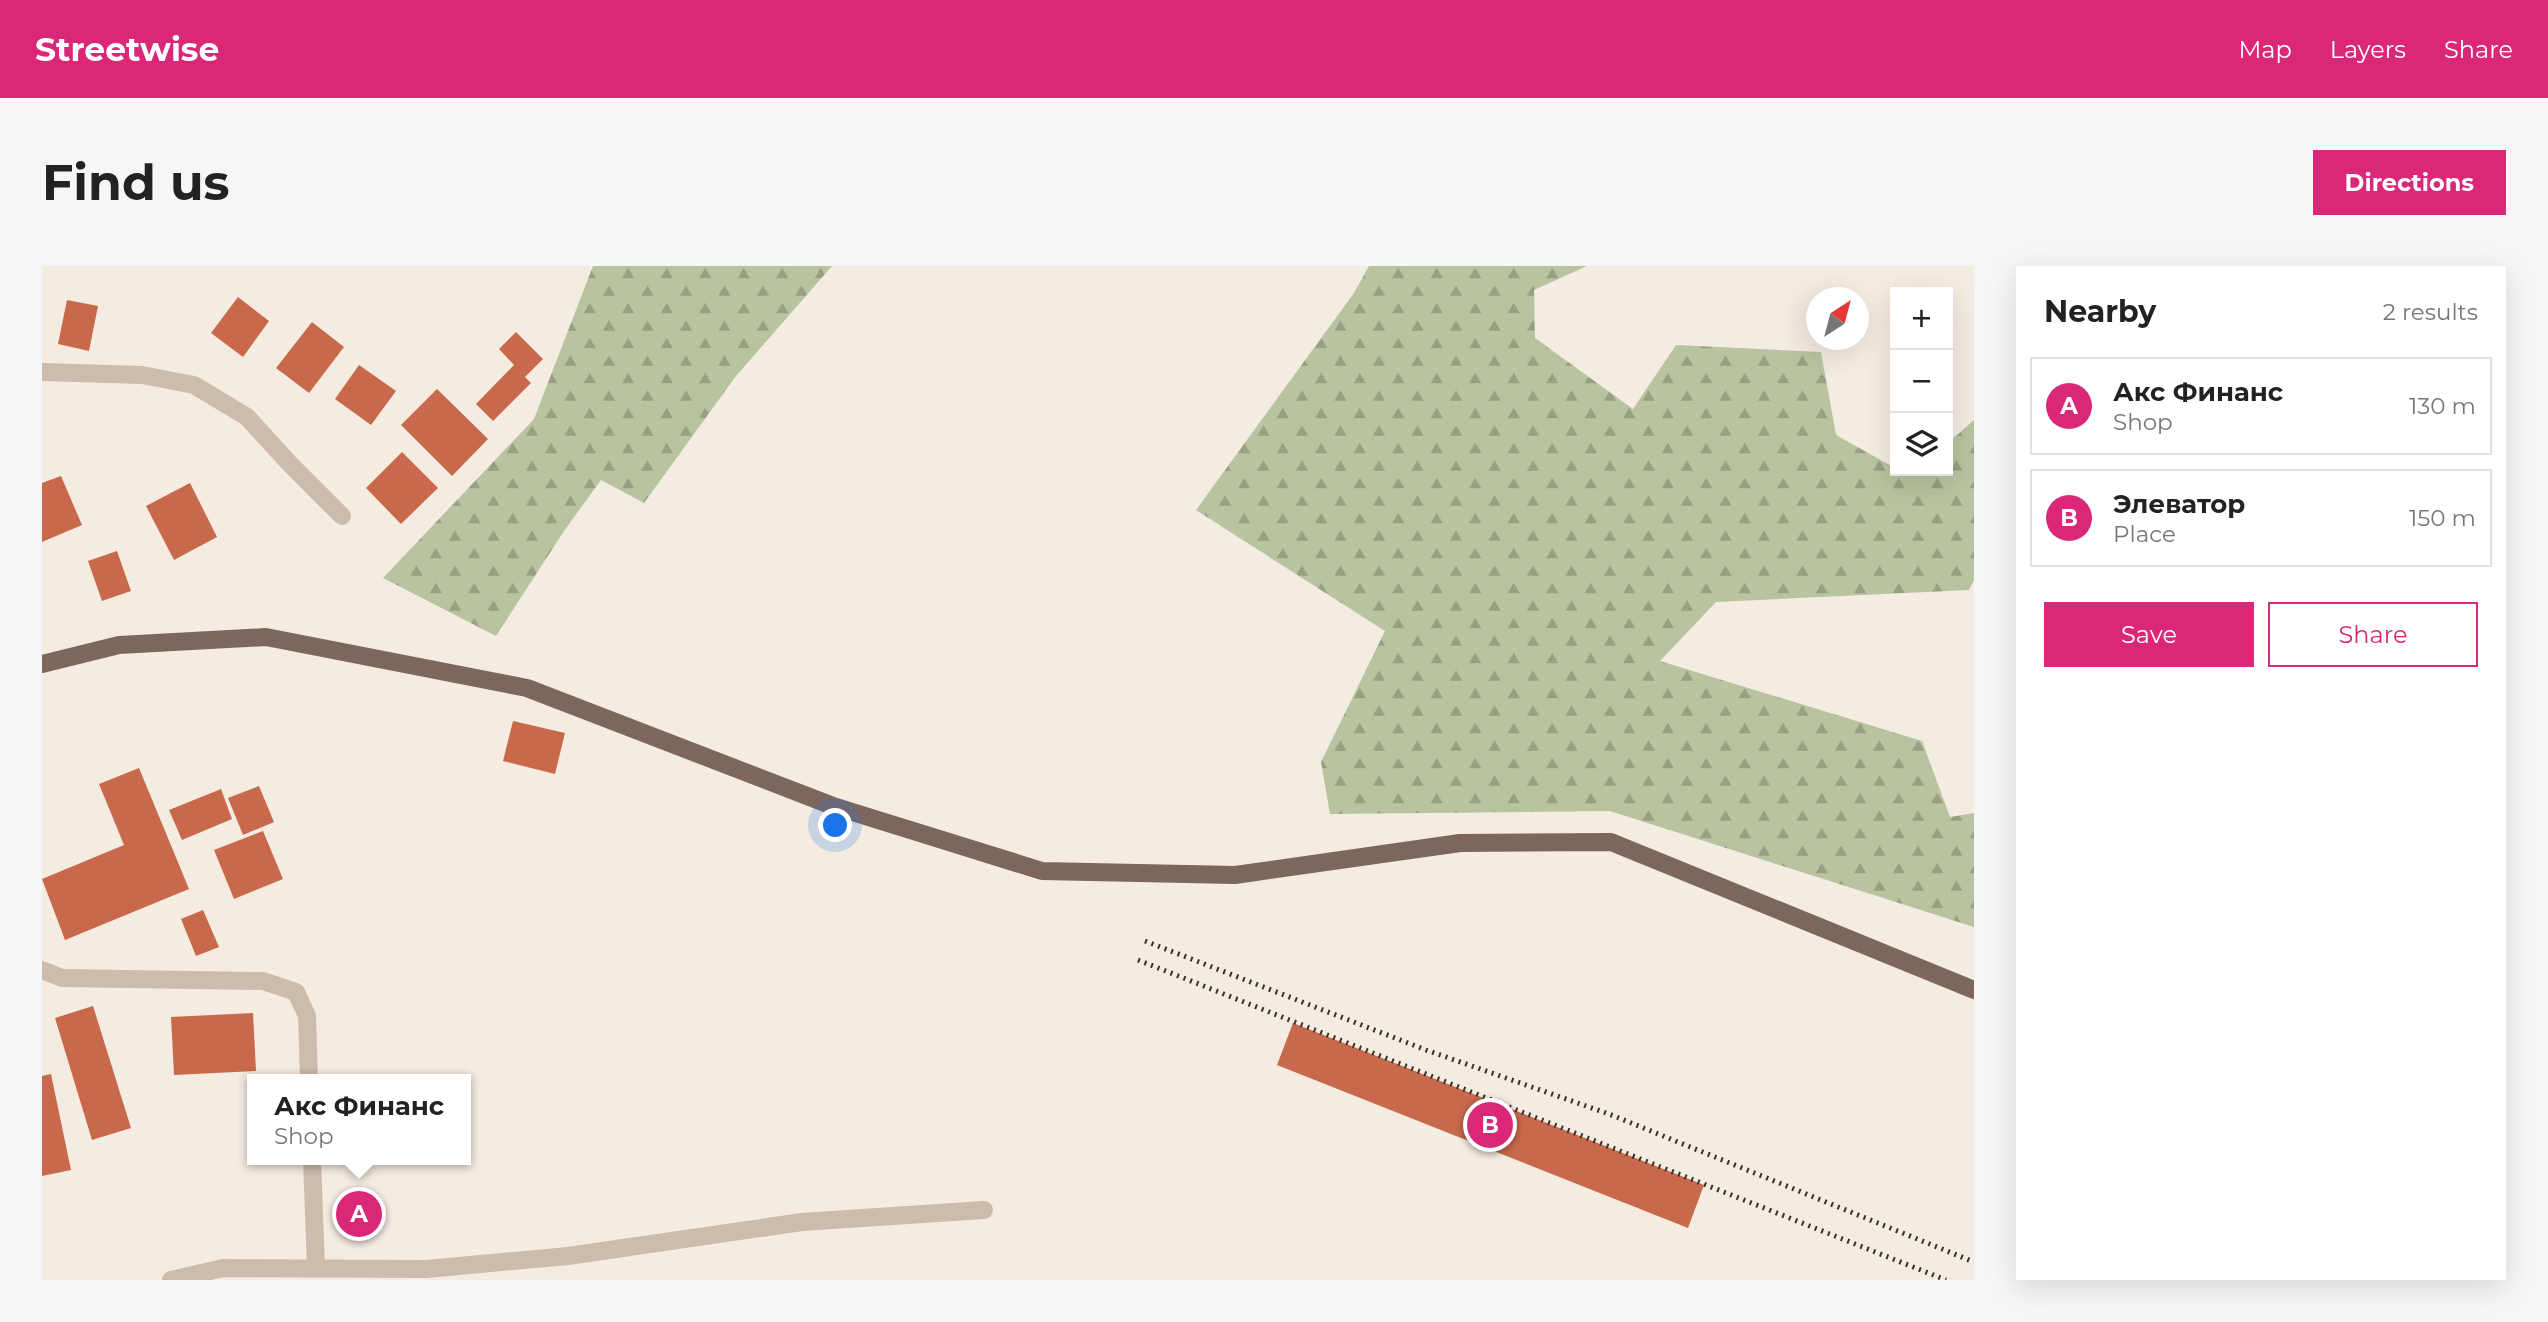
<!DOCTYPE html>
<meta charset="utf-8">
<style>
body{margin:0;font-family:Montserrat,sans-serif;background:#f6f6f6;color:#222}
.controls{position:absolute;right:21px;top:21px;display:grid;overflow:hidden;border-radius:0px;box-shadow:0 7px 28px #0002}
.controls button{width:63px;height:63px;display:grid;place-items:center;padding:0;border:0;border-bottom:2px solid #e0e0e0;background:#fff;color:#222;font:35px sans-serif}
.compass{position:absolute;left:1764px;top:21px;width:63px;height:63px;border-radius:50%;background:#fff;box-shadow:0 7px 28px #0002;rotate:36deg}
.you{position:absolute;left:794px;top:560px;width:24px;height:24px;margin:-18px;border:5px solid #fff;border-radius:50%;background:#1a73e8;box-shadow:0 0 0 10px #1a73e833}
.badge{display:grid;place-items:center;width:46px;height:46px;border-radius:50%;background:#db2777;color:#fff;font-size:23px;font-weight:700}
.pin{position:absolute;translate:-50% -50%;border:4px solid #fff;box-shadow:0 2px 7px #0006}
.popup{position:absolute;left:205px;top:808px;width:224px;height:91px;box-sizing:border-box;display:grid;place-content:center;border-radius:0px;background:#fff;filter:drop-shadow(0 2px 5px #0005);font-size:23px;white-space:nowrap;color:#767676}
.popup b{font-size:26px;color:#222}
.popup::after{content:'';position:absolute;left:50%;top:100%;margin-left:-14px;border:14px solid transparent;border-top-color:#fff}
.list{margin:0;padding:0;list-style:none}
h2{display:flex;justify-content:space-between;align-items:center;height:91px;margin:0;padding:0 28px;font-size:30px}
h2 small{font-size:23px;font-weight:400;color:#767676}
.list li{display:grid;grid-template-columns:46px 1fr auto;gap:21px;align-items:center;box-sizing:border-box;height:98px;margin:0 14px 14px;padding:0 14px;border:2px solid #e0e0e0;border-radius:0px}
.list b{display:block;font-size:26px;white-space:nowrap}
.list p{margin:0;font-size:23px;white-space:nowrap;color:#767676}
.list em{font-size:23px;font-style:normal;color:#767676}
.actions{display:flex;gap:14px;padding:21px 28px}
.actions a{flex:1;padding:16px 0;border:2px solid #db2777;border-radius:0px;text-align:center;font-size:24px;color:#db2777}
.actions .main{background:#db2777;color:#fff}
.icon{flex:none;width:38px;height:38px;fill:none;stroke:currentColor;stroke-width:2;stroke-linecap:round;stroke-linejoin:round}
.map{position:relative;flex:none;width:1932px;height:1014px;overflow:hidden;border-radius:0px}
header{display:flex;align-items:center;gap:42px;box-sizing:border-box;height:98px;padding:0 35px;background:#db2777;color:#fff}
header strong{font-size:33px}
nav{display:flex;gap:38px;margin-inline-start:auto;font-size:24px}
.intro{display:flex;align-items:center;justify-content:space-between;box-sizing:border-box;height:168px;padding:0 42px}
h1{margin:0;font-size:49px}
.button{padding:18px 32px;border-radius:0px;background:#db2777;color:#fff;font-size:24px;font-weight:700}
main{display:flex;gap:42px;padding:0 42px}
aside{flex:1;background:#fff;border-radius:0px;box-shadow:0 7px 28px #0002}
.map>svg:first-child{display:block}
</style>
<header>
<strong>Streetwise</strong>
<nav><a>Map</a><a>Layers</a><a>Share</a></nav>
</header>
<div class="intro"><h1>Find us</h1><a class="button">Directions</a></div>
<main>
<div class="map">
<svg width="1932" height="1014" viewBox="0 0 1932 1014">
<defs>
<pattern id="forest-firs" width="22" height="20" patternUnits="userSpaceOnUse" patternTransform="scale(1.75)"><rect width="22" height="20" fill="#b8c4a0"/><path d="M5 1l3.5 6h-7zM16 11l3.5 6h-7z" fill="#97a083"/></pattern>
</defs>
<rect width="100%" height="100%" fill="#f4ebe1"/>
<g fill="url(#forest-firs)">
<path d="M551 0H790L694 110 602 237 559 214 522 265 454 370 341 312 492 153Z"/>
<path d="M1327 0H1545L1492 24 1493 72 1591 143 1634 79 1779 86 1794 169 1853 202V205L1867 210 1873 205H1906V177L1932 154V314L1927 324 1674 336 1618 395 1880 475 1908 551 1932 547V661L1568 545 1288 548 1279 496 1343 365 1154 244 1312 27Z"/>
</g>
<g fill="#c8694b">
<path d="M196 31 227 55 201 91 169 67Z"/>
<path d="M25 34 56 40 47 85 16 78Z"/>
<path d="M270 56 302 81 267 127 234 102Z"/>
<path d="M474 66 501 93 483 111 489 117 451 155 434 138 472 99 457 83Z"/>
<path d="M317 99 354 125 329 159 293 133Z"/>
<path d="M395 123 446 173 410 210 359 159Z"/>
<path d="M360 186 396 222 359 258 324 222Z"/>
<path d="M19 210 40 259 0 276V217Z"/>
<path d="M148 217 175 271 132 294 104 240Z"/>
<path d="M75 285 89 325 60 335 46 295Z"/>
<path d="M471 455 523 467 513 508 461 495Z"/>
<path d="M97 502 147 623 23 674 0 613 82 579 57 518Z"/>
<path d="M217 520 232 556 201 569 186 532Z"/>
<path d="M179 523 190 553 140 574 127 544Z"/>
<path d="M221 565 241 613 192 633 172 584Z"/>
<path d="M161 644 177 681 154 690 139 653Z"/>
<path d="M51 740 89 862 50 874 13 752Z"/>
<path d="M211 747 214 805 132 809 129 751Z"/>
<path d="M1251 757 1662 919 1646 962 1235 799Z"/>
<path d="M9 808 29 904 0 910V810Z"/>
</g>
<g fill="none" stroke-linecap="round" stroke-linejoin="round">
<g stroke="#cdbbac" stroke-width="18">
<path d="M0 106 100 109 152 119 205 151 247 197 300 250"/>
<path d="M0 704 20 712 221 715 254 726 265 750 267 813"/>
<path d="M270 894 274 1002"/>
<path d="M129 1014 181 1002 384 1003 526 990 760 956 942 944"/>
</g>
<path stroke="#7d675c" stroke-width="18" d="M0 398 77 379 224 371 485 422 791 540 1000 605 1193 609 1418 577 1569 576 1932 724"/>
<g stroke="#3b302b" stroke-width="5" stroke-dasharray="2 5" stroke-linecap="butt">
<path d="M1103 675 1384 784 1567 848 1932 996"/>
<path d="M1096 694 1904 1014"/>
</g>
</g>
</svg>
<div class="controls">
<button>+</button>
<button>−</button>
<button><svg class="icon" aria-label="layers" viewBox="0 0 24 24"><path d="M12 4l9 5-9 5-9-5zM3 14l9 5 9-5"/></svg></button>
</div>
<svg class="compass" viewBox="-18 -18 36 36"><path d="M0-13l5 13h-10z" fill="#e53935"/><path d="M0 13l5-13h-10z" fill="#767676"/></svg>
<div class="you"></div>
<div class="pin badge" style="left:317px;top:948px">A</div>
<div class="popup"><b>Акс Финанс</b>Shop</div>
<div class="pin badge" style="left:1448px;top:859px">B</div>
</div>
<aside>
<h2>Nearby<small>2 results</small></h2>
<ul class="list">
<li><span class="badge">A</span><div><b>Акс Финанс</b><p>Shop</p></div><em>130 m</em></li>
<li><span class="badge">B</span><div><b>Элеватор</b><p>Place</p></div><em>150 m</em></li>
</ul>
<div class="actions"><a class="main">Save</a><a>Share</a></div>
</aside>
</main>
